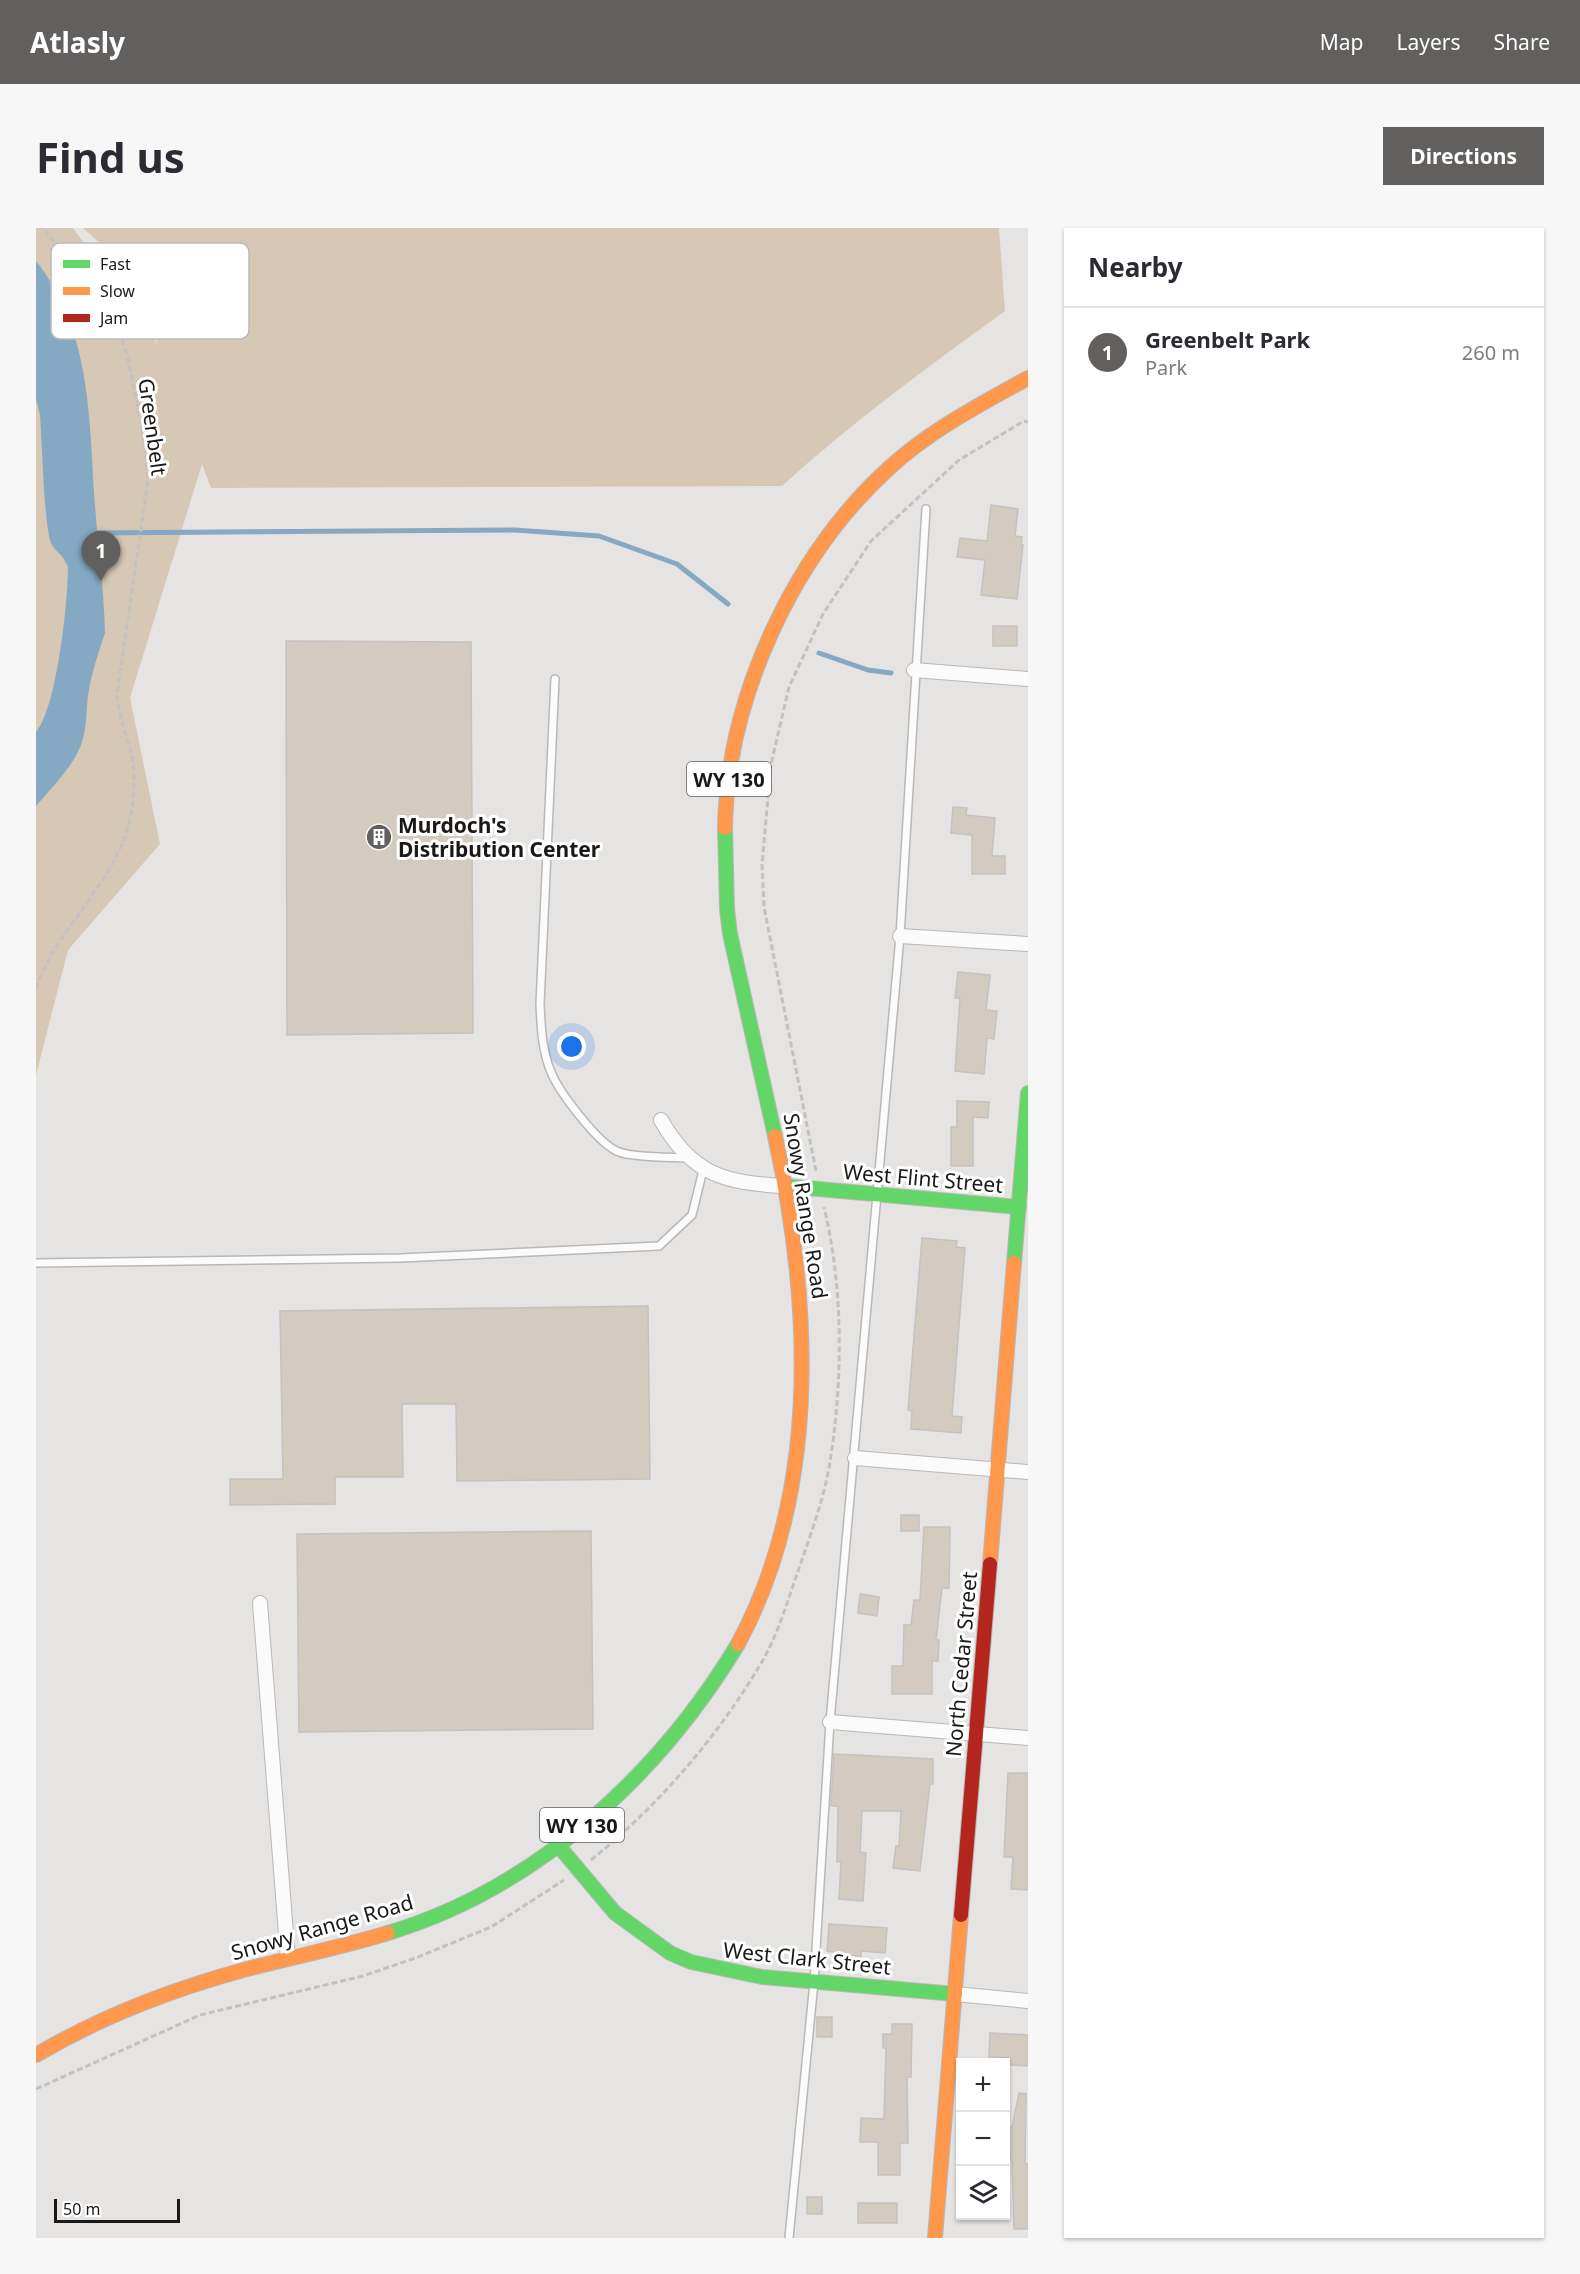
<!DOCTYPE html>
<meta charset="utf-8">
<style>
body{margin:0;font-family:"Noto Sans",sans-serif;background:#f7f7f7;color:#2b2b33}
.controls{position:absolute;right:18px;bottom:18px;display:grid;overflow:hidden;border-radius:0px;box-shadow:0 2px 4px #0004}
.controls button{width:54px;height:54px;display:grid;place-items:center;padding:0;border:0;border-bottom:2px solid #e1e1e2;background:#fff;color:#2b2b33;font:30px sans-serif}
.scale{position:absolute;left:18px;bottom:15px;width:126px;box-sizing:border-box;padding-left:6px;border:3px solid #1a1917;border-top:0;font-size:16px;line-height:21px;white-space:nowrap;color:#1a1917;-webkit-text-stroke:4px #fff;paint-order:stroke}
.you{position:absolute;left:536px;top:819px;width:21px;height:21px;margin:-15px;border:4px solid #fff;border-radius:50%;background:#1a73e8;box-shadow:0 0 0 9px #1a73e833}
.badge{display:grid;place-items:center;width:39px;height:39px;border-radius:50%;background:#61605e;color:#fff;font-size:20px;font-weight:700}
.pin{position:absolute;translate:-50% -50px;filter:drop-shadow(0 2px 3px #0008)}
.pin::after{content:'';position:absolute;top:32px;width:21px;height:18px;background:inherit;clip-path:polygon(0 0,100% 0,50% 100%)}
.list{margin:0;padding:0;list-style:none}
h2{display:flex;justify-content:space-between;align-items:center;height:78px;margin:0;padding:0 24px;font-size:26px}
h2 small{font-size:20px;font-weight:400;color:#7c7c81}
.list li{display:grid;grid-template-columns:39px 1fr auto;gap:18px;align-items:center;box-sizing:border-box;height:90px;padding:0 24px;border-top:2px solid #e1e1e2}
.list b{display:block;font-size:22px;white-space:nowrap}
.list p{margin:0;font-size:20px;white-space:nowrap;color:#7c7c81}
.list em{font-size:20px;font-style:normal;color:#7c7c81}
.icon{flex:none;width:33px;height:33px;fill:none;stroke:currentColor;stroke-width:2;stroke-linecap:round;stroke-linejoin:round}
.map{position:relative;flex:none;width:992px;height:2010px;overflow:hidden;border-radius:0px}
header{display:flex;align-items:center;gap:36px;box-sizing:border-box;height:84px;padding:0 30px;background:#61605e;color:#fff}
header strong{font-size:28px}
nav{display:flex;gap:33px;margin-inline-start:auto;font-size:21px}
.intro{display:flex;align-items:center;justify-content:space-between;box-sizing:border-box;height:144px;padding:0 36px}
h1{margin:0;font-size:42px}
.button{padding:15px 27px;border-radius:0px;background:#61605e;color:#fff;font-size:21px;font-weight:700}
main{display:flex;gap:36px;padding:0 36px}
aside{flex:1;background:#fff;border-radius:0px;box-shadow:0 2px 4px #0004}
.map>svg:first-child{display:block}
</style>
<header>
<strong>Atlasly</strong>
<nav><a>Map</a><a>Layers</a><a>Share</a></nav>
</header>
<div class="intro"><h1>Find us</h1><a class="button">Directions</a></div>
<main>
<div class="map">
<svg width="992" height="2010" viewBox="0 0 992 2010">
<rect width="100%" height="100%" fill="#e6e4e2"/>
<path fill="#d7c7b5" d="M0 0H37L122 116 96 44 47 0H963L969 83C893 138 816 194 746 258L175 260 166 236 94 470 124 616 32 722 0 847Z"/>
<path fill="#85a9c2" d="M0 33C56 104 53 191 59 277 62 320 68 362 69 405 62 426 55 446 52 468 50 484 51 498 46 514 38 538 16 559 0 578V504C21 480 32 373 32 339 26 325 22 326 16 317 8 305 6 209 4 187L0 171Z"/>
<g fill="none" stroke-linecap="round" stroke-linejoin="round">
<g stroke="#85a9c2" stroke-width="5">
<path d="M56 305 479 302 563 308 641 336 692 376"/>
<path d="M783 425 832 442 855 445"/>
</g>
</g>
<g fill="#d3cbc0" stroke="#c3c2c0" stroke-width="1.5">
<path d="M955 277 982 281 979 308 986 309 985 317H987L981 371 945 367 949 332 921 329 924 310 951 313Z"/>
<rect x="957" y="398" width="24" height="20"/>
<path d="M250 413 435 414 437 805 251 807Z"/>
<path d="M917 579 931 580 930 587 959 590 956 628H969V646H936V607L915 605Z"/>
<path d="M922 744 954 747 950 782 961 783 958 811 951 810 948 846 919 843 924 770H919Z"/>
<path d="M921 873 953 874 952 890 937 889V938H915V899H921Z"/>
<path d="M886 1010 921 1013 920 1019 929 1020 916 1188 926 1189 925 1205 875 1201 876 1183 872 1182Z"/>
<path d="M612 1078 614 1251 421 1253 420 1176H366L367 1249H299V1276L194 1277V1251H247L244 1083Z"/>
<rect x="865" y="1287" width="18" height="16"/>
<path d="M888 1299H914L913 1360H906L900 1412H903L902 1433H896V1466H856V1438H867L868 1397H875L878 1372H884Z"/>
<path d="M555 1303 557 1501 263 1504 261 1306Z"/>
<path d="M824 1366 843 1369 841 1388 822 1385Z"/>
<path d="M798 1526 897 1531V1556H894L884 1643 857 1640 860 1618H863L865 1583H826L824 1624 830 1625 827 1673 803 1671 805 1634H801L802 1578H795Z"/>
<path d="M972 1545H992V1662L975 1661 977 1629H968Z"/>
<path d="M793 1696 851 1700 849 1725 825 1723V1729L791 1723Z"/>
<rect x="781" y="1789" width="15" height="20"/>
<path d="M856 1796H876L875 1849H871L872 1915H864V1947H842V1914H824L825 1890 848 1891 850 1820H847V1806H856Z"/>
<path d="M954 1805 992 1807V1838L974 1837V1830L953 1829Z"/>
<path d="M983 1865 990 1866 989 1936H992V2001H978L976 1932 969 1931V1899H976Z"/>
<rect x="771" y="1969" width="15" height="17"/>
<rect x="822" y="1975" width="39" height="20"/>
</g>
<g fill="none" stroke-linecap="round" stroke-linejoin="round">
<g stroke="#b9b8b7" stroke-width="10">
<g id="lane">
<path d="M519 451 504 776C505 798 506 823 515 844 523 864 563 917 583 924 599 930 635 929 653 930"/>
<path d="M0 1035 364 1030 623 1018 656 987 667 942"/>
<path d="M753 2010 778 1754 794 1494 864 708 890 281"/>
</g>
</g>
<g stroke="#b9b8b7" stroke-width="16">
<g id="street">
<path d="M878 442 992 451"/>
<path d="M864 708 992 716"/>
<path d="M625 892C656 947 689 955 749 958"/>
<path d="M819 1230 992 1244"/>
<path d="M224 1375 252 1731"/>
<path d="M794 1494 992 1510"/>
<path d="M919 1766 992 1773"/>
</g>
</g>
<g stroke="#b9b8b7" stroke-width="16">
<g id="fast">
<path d="M689 600 691 681 694 706 739 908"/>
<path d="M749 958 983 979"/>
<path d="M978 1035 992 865"/>
<path d="M521 1616 579 1685 634 1725 655 1734 726 1749 919 1766"/>
<path d="M352 1705C501 1660 623 1547 702 1416"/>
</g>
</g>
<g stroke="#b9b8b7" stroke-width="16">
<g id="slow">
<path d="M689 600C691 470 757 328 852 241 893 203 943 177 992 150"/>
<path d="M954 1336 978 1035"/>
<path d="M702 1416C785 1262 775 1074 739 908"/>
<path d="M0 1827C66 1788 137 1761 211 1741 258 1729 306 1719 352 1705"/>
<path d="M899 2010 925 1687"/>
</g>
</g>
<g stroke="#b9b8b7" stroke-width="16">
<path id="jam" d="M925 1687 954 1336"/>
</g>
<g stroke="#c3c2c2" stroke-width="3" stroke-dasharray="6 3" stroke-linecap="butt">
<path d="M0 760C23 694 90 647 97 574 98 560 99 543 96 528 91 507 82 489 81 466L112 252 108 209 91 127 80 94 54 54 6 0"/>
<path d="M780 943 728 679 726 637 735 536 753 459 787 386 835 313 923 232 988 193 992 194"/>
<path d="M555 1632C622 1578 680 1511 724 1437 740 1411 750 1378 760 1349 772 1314 786 1277 793 1240 807 1156 808 1062 788 979"/>
<path d="M0 1861 164 1787 327 1748 382 1729 455 1699 528 1652"/>
</g>
<use href="#lane" stroke="#fbfbfb" stroke-width="7"/>
<use href="#street" stroke="#fbfbfb" stroke-width="14"/>
<use href="#fast" stroke="#63d668" stroke-width="14"/>
<use href="#slow" stroke="#ff974d" stroke-width="14"/>
<use href="#jam" stroke="#b3261e" stroke-width="14"/>
</g>
<defs>
<g id="building-disc" transform="scale(1.35)"><circle r="9.5" fill="#61605e" stroke="#fff"/><path d="M-4-6H4V6H1V3H-1V6H-4ZM-2.5-4.3h1.7v1.8h-1.7ZM.8-4.3h1.7v1.8H.8ZM-2.5-1h1.7V.8h-1.7ZM.8-1h1.7V.8H.8Z" fill="#fff"/></g>
</defs>
<g fill-rule="evenodd">
<use href="#building-disc" x="343" y="609"/>
</g>
<g text-anchor="middle" dominant-baseline="central" stroke-width="6" stroke-linejoin="round" paint-order="stroke">
<g fill="#fff" stroke="#5f5e5d" stroke-width="1.5">
<rect x="651" y="534" width="84" height="34" rx="4.5"/>
<rect x="504" y="1580" width="84" height="34" rx="4.5"/>
</g>
<g font-size="20" font-weight="bold" fill="#1a1917">
<text x="693" y="551">WY 130</text>
<text x="546" y="1597">WY 130</text>
</g>
<g font-size="21" fill="#1a1917" stroke="#fff">
<text transform="translate(117 199) rotate(82)">Greenbelt</text>
<text transform="translate(887 950) rotate(5)">West Flint Street</text>
<text transform="translate(770 978) rotate(81)">Snowy Range Road</text>
<text transform="translate(925 1436) rotate(-85)">North Cedar Street</text>
<text transform="translate(286 1699) rotate(-16)">Snowy Range Road</text>
<text transform="translate(771 1730) rotate(6)">West Clark Street</text>
</g>
<g font-size="21" font-weight="bold" fill="#1a1917" stroke="#fff" text-anchor="start">
<text x="362" y="597">Murdoch's<tspan x="362" dy="24">Distribution Center</tspan></text>
</g>
</g>
<rect x="15" y="15" width="198" height="96" rx="9" fill="#fff" stroke="#babab9" stroke-width="1.5"/>
<rect x="27" y="32" width="27" height="8" fill="#63d668"/>
<rect x="27" y="59" width="27" height="8" fill="#ff974d"/>
<rect x="27" y="86" width="27" height="8" fill="#b3261e"/>
<g font-size="16" fill="#1a1917">
<text x="64" y="42">Fast</text>
<text x="64" y="69">Slow</text>
<text x="64" y="96">Jam</text>
</g>
</svg>
<div class="controls">
<button>+</button>
<button>−</button>
<button><svg class="icon" aria-label="layers" viewBox="0 0 24 24"><path d="M12 4l9 5-9 5-9-5zM3 14l9 5 9-5"/></svg></button>
</div>
<div class="scale">50 m</div>
<div class="you"></div>
<div class="pin badge" style="left:65px;top:353px">1</div>
</div>
<aside>
<h2>Nearby<small></small></h2>
<ul class="list">
<li><span class="badge">1</span><div><b>Greenbelt Park</b><p>Park</p></div><em>260 m</em></li>
</ul>
</aside>
</main>
